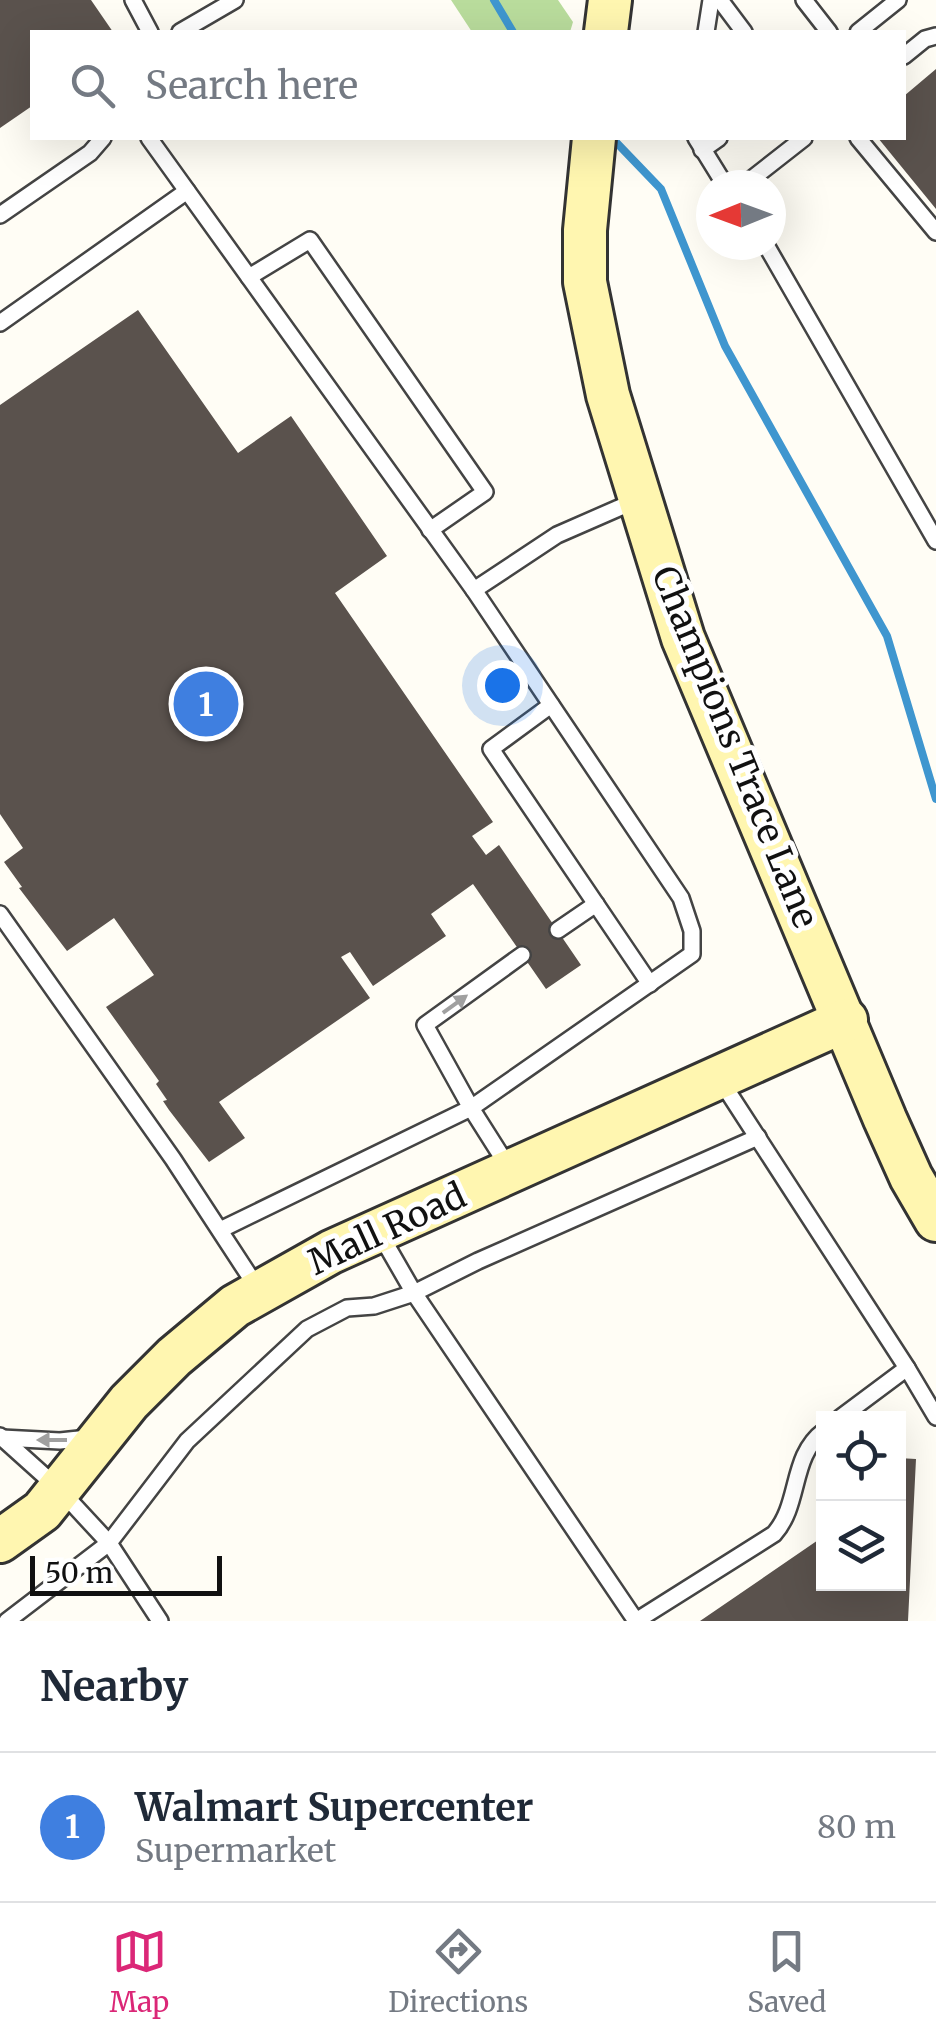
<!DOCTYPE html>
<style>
body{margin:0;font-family:Merriweather,serif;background:#f2f2f3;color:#1f2937}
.controls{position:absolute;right:30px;bottom:30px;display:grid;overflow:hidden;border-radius:0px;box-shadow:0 10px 40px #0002}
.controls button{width:90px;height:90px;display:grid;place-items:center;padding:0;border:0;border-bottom:2px solid #e0e1e3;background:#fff;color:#1f2937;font:50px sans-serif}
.compass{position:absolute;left:696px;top:170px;width:90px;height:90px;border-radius:50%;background:#fff;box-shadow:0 10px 40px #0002;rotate:269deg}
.scale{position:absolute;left:30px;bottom:25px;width:192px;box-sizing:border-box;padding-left:10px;border:5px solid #111;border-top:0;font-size:28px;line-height:35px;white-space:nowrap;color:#111;-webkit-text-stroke:8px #fff;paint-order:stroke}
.you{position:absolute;left:502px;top:685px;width:35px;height:35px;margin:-25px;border:8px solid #fff;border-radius:50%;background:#1a73e8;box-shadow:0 0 0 15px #1a73e833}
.badge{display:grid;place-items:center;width:65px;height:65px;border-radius:50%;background:#db2777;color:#fff;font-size:32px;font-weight:700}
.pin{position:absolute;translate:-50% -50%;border:5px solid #fff;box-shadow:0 2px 10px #0006}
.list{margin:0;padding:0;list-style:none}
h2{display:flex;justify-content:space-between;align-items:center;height:130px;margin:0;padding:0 40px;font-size:42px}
h2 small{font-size:32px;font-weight:400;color:#747a83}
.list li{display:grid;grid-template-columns:65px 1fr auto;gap:30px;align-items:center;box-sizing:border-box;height:150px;padding:0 40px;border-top:2px solid #e0e1e3}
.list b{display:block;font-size:38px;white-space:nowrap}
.list p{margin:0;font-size:32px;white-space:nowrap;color:#747a83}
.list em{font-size:32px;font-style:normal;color:#747a83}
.icon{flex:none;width:55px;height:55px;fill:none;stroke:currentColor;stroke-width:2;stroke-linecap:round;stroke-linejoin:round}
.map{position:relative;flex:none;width:936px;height:1621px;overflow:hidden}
.search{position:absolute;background:#fff;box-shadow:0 10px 40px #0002;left:30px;right:30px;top:30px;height:110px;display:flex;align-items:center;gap:25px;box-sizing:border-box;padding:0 35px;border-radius:0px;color:#747a83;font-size:38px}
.sheet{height:280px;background:#fff}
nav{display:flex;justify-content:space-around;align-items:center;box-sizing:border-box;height:140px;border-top:2px solid #e0e1e3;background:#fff;font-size:28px;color:#747a83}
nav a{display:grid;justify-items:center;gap:5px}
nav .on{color:#db2777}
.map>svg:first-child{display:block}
</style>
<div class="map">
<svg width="936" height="1621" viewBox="0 0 936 1621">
<rect width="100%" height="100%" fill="#fffdf5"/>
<path fill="#b9dc9c" d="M451 0H558L573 22 570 32H472Z"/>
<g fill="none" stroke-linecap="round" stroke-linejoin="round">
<g stroke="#3f96cf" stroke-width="8">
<path d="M494 0 513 32"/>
<path d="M612 138 661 189 725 346 887 636 936 799"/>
</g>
</g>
<g fill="#5a524d">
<path d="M0 0H91L113 32H32V106L0 128Z"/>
<path d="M936 69V209L878 138H904V96Z"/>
<path d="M138 310 238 453 291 416 387 556 335 593 493 822 472 836 486 855 499 845 581 965 546 989 473 884 431 914 446 936 373 986 350 952 341 957 370 998 219 1102 245 1138 209 1162 169 1110 163 1101 167 1100 156 1084 159 1081 106 1007 154 975 114 918 67 951 19 888 22 887 4 862 23 848 0 814V405Z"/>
<path d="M898 1458 916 1459 908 1621H700L824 1536V1584H898Z"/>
</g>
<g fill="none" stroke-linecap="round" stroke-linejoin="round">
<g stroke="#444" stroke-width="20">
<g id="lane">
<path d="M133 0 150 32"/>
<path d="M720 0 744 32"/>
<path d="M804 0 829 32"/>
<path d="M180 32 235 0"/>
<path d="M706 32 711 0"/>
<path d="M858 32 898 0"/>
<path d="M904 56 925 39 936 36"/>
<path d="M149 138 474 590 681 898 692 931V954L471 1108 509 1168"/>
<path d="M696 138 725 185"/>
<path d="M858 138 936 232"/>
<path d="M702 150 719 138"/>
<path d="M744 185 804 138"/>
<path d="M0 215 90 153 103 138"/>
<path d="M766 245 936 541"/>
<path d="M249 277 310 240 485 492 430 530"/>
<path d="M0 323 187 191"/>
<path d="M474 590 557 535 637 500"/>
<path d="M551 705 491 749 650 984"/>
<path d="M0 914 173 1159 258 1289"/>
<path d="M558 930 596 904"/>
<path d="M721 1081 907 1368 840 1418"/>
<path d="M220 1230 471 1108 425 1025 522 955"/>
<path d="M380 1234 414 1293 636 1621"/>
<path d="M907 1368 936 1417"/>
<path d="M0 1436 59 1489 109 1543 160 1621"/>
<path d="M2 1438 60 1441 88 1438"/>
<path d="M7 1621 109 1543 187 1441 307 1329 347 1308 374 1306 414 1293 478 1261 758 1137"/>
<path d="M636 1621 774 1534C801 1504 790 1456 824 1431"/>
</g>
</g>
<g stroke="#333" stroke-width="48">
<g id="secondary">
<path d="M606 32 610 0"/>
<path d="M594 138 585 230V282L608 395 683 638 885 1119 911 1177 936 1220"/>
<path d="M0 1541 42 1511 129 1402 174 1357 235 1306 331 1252 846 1020"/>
</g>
</g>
<use href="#lane" stroke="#fff" stroke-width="15"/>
<use href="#secondary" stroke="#fff6b0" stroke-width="42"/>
</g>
<defs><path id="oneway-solid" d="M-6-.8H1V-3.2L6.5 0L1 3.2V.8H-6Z" transform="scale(2.5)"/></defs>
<g fill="#a0a0a0">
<use href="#oneway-solid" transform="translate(455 1004) rotate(-36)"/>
<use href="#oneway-solid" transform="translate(52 1440) rotate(-180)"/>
</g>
<g text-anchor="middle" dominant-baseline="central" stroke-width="10" stroke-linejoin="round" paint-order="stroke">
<g font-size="35" fill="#111" stroke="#fff">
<text transform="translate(735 747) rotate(68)">Champions Trace Lane</text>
<text transform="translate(387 1229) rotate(-25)">Mall Road</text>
</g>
</g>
</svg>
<div class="controls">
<button><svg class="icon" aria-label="locate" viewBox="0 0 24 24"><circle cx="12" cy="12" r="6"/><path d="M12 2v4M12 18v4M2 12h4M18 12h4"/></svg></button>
<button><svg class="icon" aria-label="layers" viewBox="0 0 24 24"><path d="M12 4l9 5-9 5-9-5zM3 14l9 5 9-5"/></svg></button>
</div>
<svg class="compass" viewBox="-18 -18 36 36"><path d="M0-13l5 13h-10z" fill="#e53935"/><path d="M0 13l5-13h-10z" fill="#747a83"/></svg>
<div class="scale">50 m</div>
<div class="you"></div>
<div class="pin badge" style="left:206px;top:704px;background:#3f7fe0">1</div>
<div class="search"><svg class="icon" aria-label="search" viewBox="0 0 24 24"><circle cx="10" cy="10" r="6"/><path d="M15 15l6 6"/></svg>Search here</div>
</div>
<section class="sheet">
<h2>Nearby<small></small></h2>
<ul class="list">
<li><span class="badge" style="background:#3f7fe0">1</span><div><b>Walmart Supercenter</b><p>Supermarket</p></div><em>80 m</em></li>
</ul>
</section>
<nav>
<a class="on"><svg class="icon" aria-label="map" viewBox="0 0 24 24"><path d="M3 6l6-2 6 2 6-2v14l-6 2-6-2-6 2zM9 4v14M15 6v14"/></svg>Map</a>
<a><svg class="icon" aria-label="directions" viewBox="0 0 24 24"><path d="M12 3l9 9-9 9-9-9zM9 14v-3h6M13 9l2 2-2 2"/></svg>Directions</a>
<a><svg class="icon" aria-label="saved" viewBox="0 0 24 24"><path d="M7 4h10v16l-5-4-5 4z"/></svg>Saved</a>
</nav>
